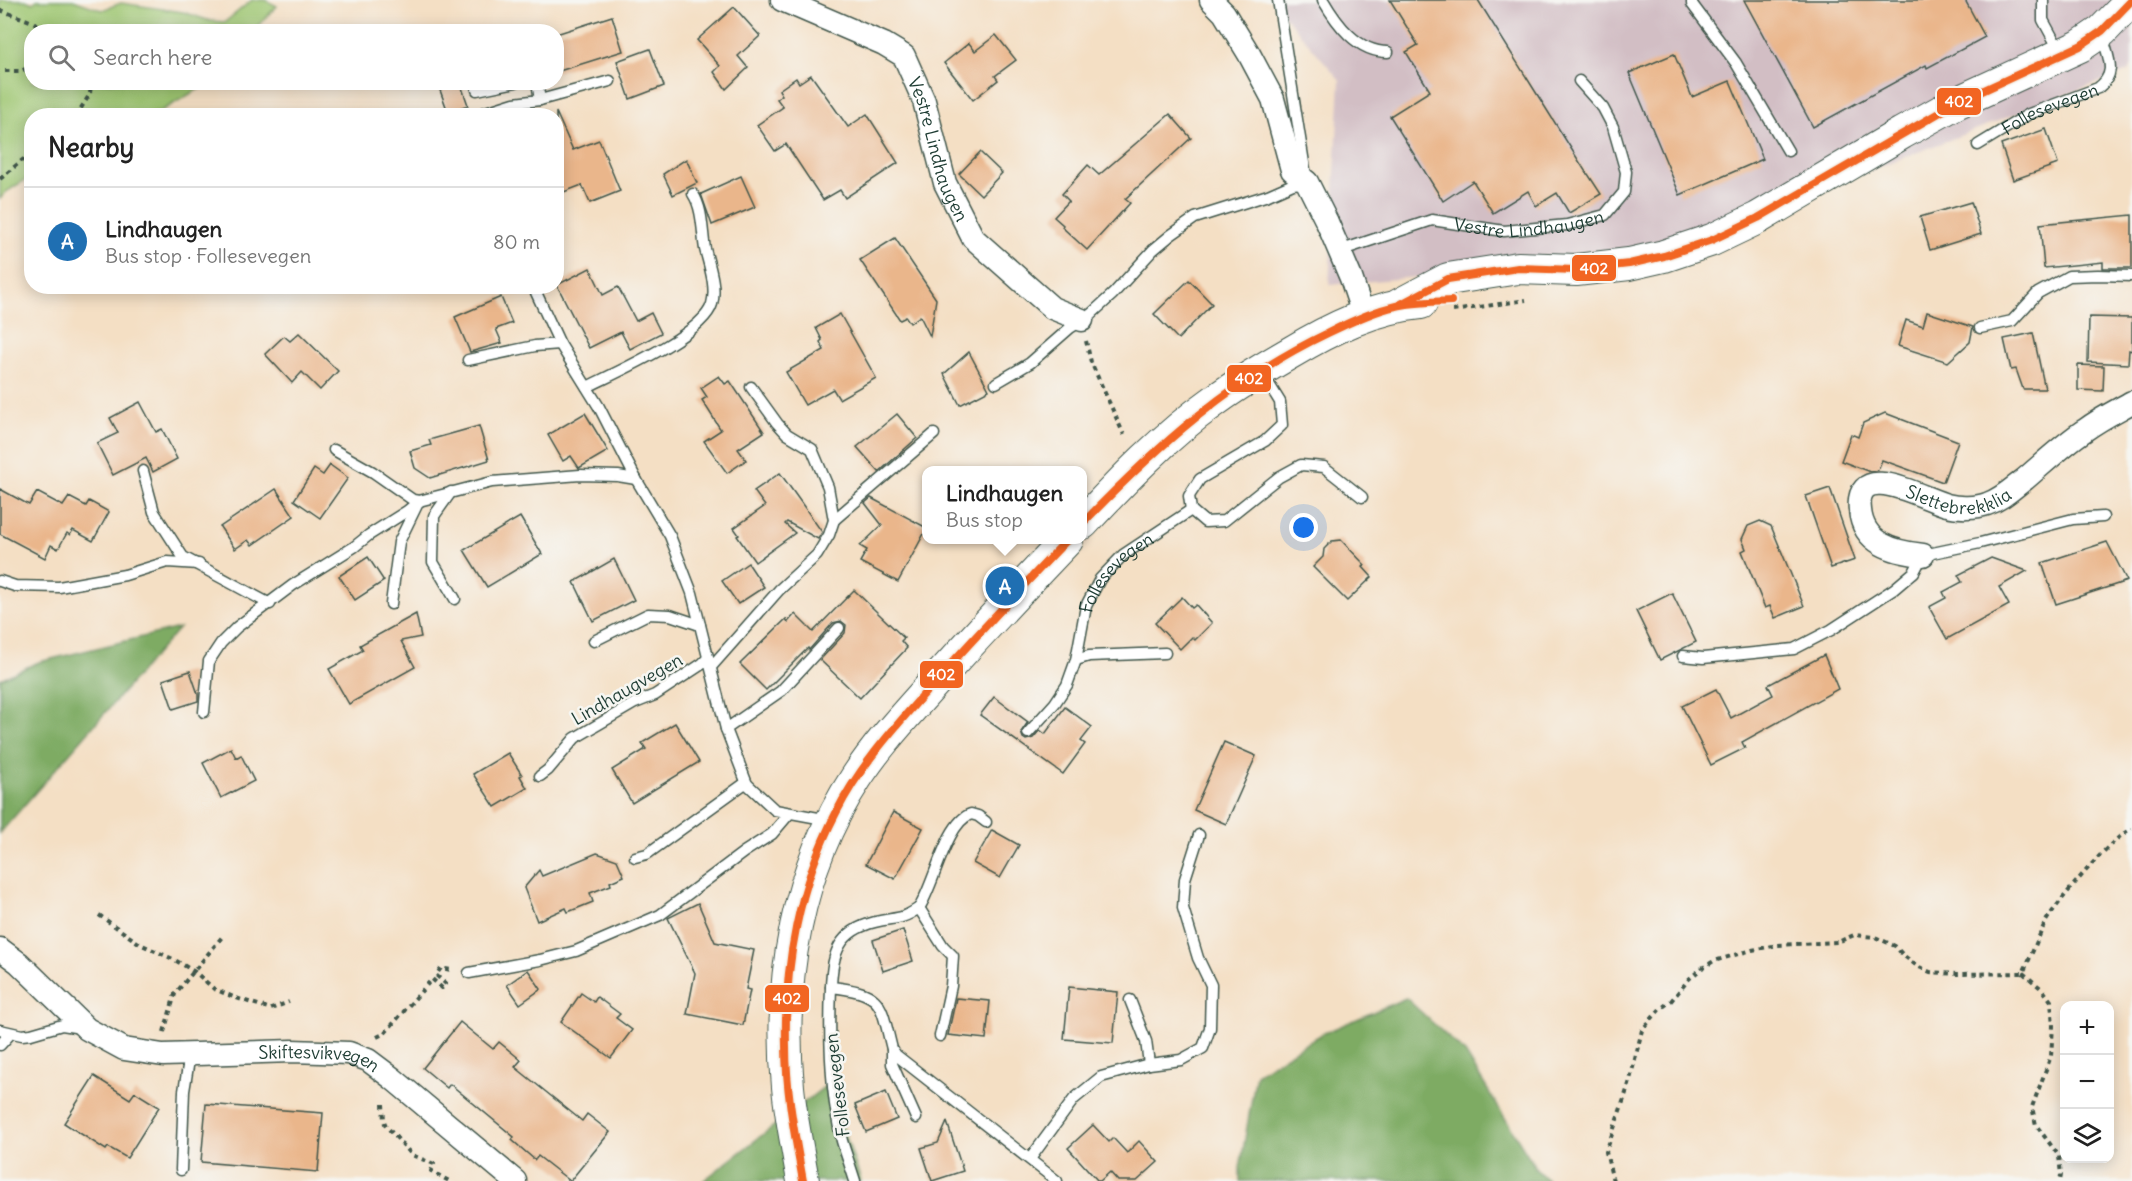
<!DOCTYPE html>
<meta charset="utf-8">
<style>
body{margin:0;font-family:Delius,sans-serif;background:#f2f2f2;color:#222}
.controls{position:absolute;right:18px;bottom:18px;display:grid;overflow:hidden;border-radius:12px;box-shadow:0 3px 15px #0003}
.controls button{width:54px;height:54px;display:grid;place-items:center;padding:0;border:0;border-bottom:2px solid #e0e0e0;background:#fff;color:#222;font:30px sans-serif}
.you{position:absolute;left:1304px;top:528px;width:21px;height:21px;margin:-15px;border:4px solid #fff;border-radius:50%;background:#1a73e8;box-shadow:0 0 0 9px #1a73e833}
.badge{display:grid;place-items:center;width:39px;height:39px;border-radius:50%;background:#1f6fb2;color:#fff;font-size:20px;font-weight:700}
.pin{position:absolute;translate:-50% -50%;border:3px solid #fff;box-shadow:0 2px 6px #0006}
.popup{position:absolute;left:922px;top:466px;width:165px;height:78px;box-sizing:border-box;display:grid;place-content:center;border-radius:12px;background:#fff;filter:drop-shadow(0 2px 4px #0005);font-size:20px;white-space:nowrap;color:#767676}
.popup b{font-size:22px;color:#222}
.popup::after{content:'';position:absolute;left:50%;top:100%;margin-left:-12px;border:12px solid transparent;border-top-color:#fff}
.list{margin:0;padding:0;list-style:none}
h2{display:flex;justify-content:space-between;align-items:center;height:78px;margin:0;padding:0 24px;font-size:26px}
h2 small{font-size:20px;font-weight:400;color:#767676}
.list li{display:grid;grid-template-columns:39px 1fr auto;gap:18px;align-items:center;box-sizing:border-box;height:108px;padding:0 24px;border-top:2px solid #e0e0e0}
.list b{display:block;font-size:22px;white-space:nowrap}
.list p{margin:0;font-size:20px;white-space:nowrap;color:#767676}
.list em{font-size:20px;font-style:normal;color:#767676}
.icon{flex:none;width:33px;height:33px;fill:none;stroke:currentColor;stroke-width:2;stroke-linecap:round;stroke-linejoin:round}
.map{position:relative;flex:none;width:2132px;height:1181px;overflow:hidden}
.search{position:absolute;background:#fff;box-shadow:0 3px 15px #0003;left:24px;top:24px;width:540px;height:66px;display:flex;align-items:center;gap:15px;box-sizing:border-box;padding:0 21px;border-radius:24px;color:#767676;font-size:22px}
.panel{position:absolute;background:#fff;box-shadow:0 3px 15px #0003;left:24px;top:108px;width:540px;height:186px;border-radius:24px}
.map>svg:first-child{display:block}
</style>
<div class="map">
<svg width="2132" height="1181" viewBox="0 0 2132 1181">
<rect width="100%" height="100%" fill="#f6f6f2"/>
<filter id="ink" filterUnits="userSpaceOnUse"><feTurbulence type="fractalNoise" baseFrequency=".0167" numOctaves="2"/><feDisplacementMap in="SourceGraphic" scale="12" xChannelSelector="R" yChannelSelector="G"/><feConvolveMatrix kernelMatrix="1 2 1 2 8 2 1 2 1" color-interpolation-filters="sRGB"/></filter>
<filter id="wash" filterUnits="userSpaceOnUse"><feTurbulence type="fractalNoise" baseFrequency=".008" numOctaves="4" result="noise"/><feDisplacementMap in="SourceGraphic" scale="24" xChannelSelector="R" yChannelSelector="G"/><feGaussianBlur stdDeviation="1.35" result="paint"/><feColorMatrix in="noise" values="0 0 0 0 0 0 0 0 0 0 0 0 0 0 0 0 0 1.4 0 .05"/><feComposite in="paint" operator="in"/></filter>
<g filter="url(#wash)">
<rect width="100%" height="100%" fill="#f4dfc4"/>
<path fill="#d2bec4" d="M1271 0H2132V65L2128 71 1874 169 1669 252 1596 261 1329 285 1340 80Z"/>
<path fill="#9ec671" stroke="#5e8252" stroke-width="1.5" d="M0 0H25L33 3 37 0H73L102 10 121 3 183 12 210 21 225 22 252 0H265L277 6 253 31 32 32V82L209 83 159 112 150 115 32 116 31 176 6 192 0 199Z"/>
<g fill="#7eab63" stroke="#4e744c" stroke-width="1.5">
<path d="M179 628 0 833V679L39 662Z"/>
<path d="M1406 998 1465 1053 1537 1170 1548 1181H1240V1168L1256 1074 1322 1034Z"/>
<path d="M828 1084 861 1181H703Z"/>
</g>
<g id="blocks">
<g fill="#eab68b">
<path d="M1390 0H1478L1587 174H1588L1601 194 1569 213 1557 193 1536 206 1528 191 1493 213 1473 181 1443 201 1390 116 1430 91 1406 52 1418 45Z"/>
<path d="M1744 0H1965L1985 37 1927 68 1926 65 1813 127Z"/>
<path d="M734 7 760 36 738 56 748 68 726 89 714 72 720 66 697 40Z"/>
<path d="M612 16 623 51 556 72V34Z"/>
<path d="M996 35 1016 60 995 76 998 80 973 100 944 63 969 43 975 51Z"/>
<path d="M650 49 664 86 630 99 617 61Z"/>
<path d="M1674 54 1692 97 1730 81 1763 159 1680 195 1629 73Z"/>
<path d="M811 75 848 127 867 114 898 163 845 198 840 190 823 200 786 144 775 151 757 125 783 107 777 99 782 95 779 90 796 78 799 83Z"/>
<path d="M437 82H460L468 105 448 112Z"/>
<path d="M556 112 573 150 599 140 620 191 590 203 582 185 556 195Z"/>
<path d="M1170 114 1191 138 1125 199 1130 203 1087 250 1062 227 1063 225 1054 217 1069 201 1062 194 1088 165 1099 175Z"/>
<path d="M2046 129 2058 164 2013 180 2001 145Z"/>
<path d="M980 152 1002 173 981 195 959 174Z"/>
<path d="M686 159 697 183 673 195 663 174Z"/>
<path d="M741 176 755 207 712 225 701 194Z"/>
<path d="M1971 202 1981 234 1930 250 1920 217Z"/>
<path d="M2132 215V268H2103V262L2044 268 2040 224Z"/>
<path d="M895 238 936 299 930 336 920 316 910 323 906 317 900 320 860 260Z"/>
<path d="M590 268 603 295 618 287 636 321 651 313 661 333 630 349 621 332 589 348 557 285Z"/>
<path d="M1189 280 1212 304 1178 339 1154 314Z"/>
<path d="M501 297 512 323 496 329 502 343 470 352 455 317Z"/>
<path d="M1927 312 1973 327 1970 342 1948 362 1898 346 1906 320 1923 326Z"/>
<path d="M840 314 876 378 839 399 833 389 805 405 786 372 824 350 820 342 822 340 816 328Z"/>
<path d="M2089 317 2132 318V351L2129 350 2128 364 2088 362Z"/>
<path d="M299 333 338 371 320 390 302 372 292 383 265 354 284 336 290 341Z"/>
<path d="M2033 333 2045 389H2023L2016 369 2011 370 2004 339Z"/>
<path d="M969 352 989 390 960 405 944 374Z"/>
<path d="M2078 365 2104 366 2103 391 2078 390Z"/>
<path d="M719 376 725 384 730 381 764 432 738 449 746 460 727 473 704 441 721 430 702 400 707 397 701 388Z"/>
<path d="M140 402 156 432 162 429 177 459 153 472 146 458 113 475 97 443 118 433 110 418Z"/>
<path d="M585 413 608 451 579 468 571 456 563 461 548 435Z"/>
<path d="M1885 413 1958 441 1943 482 1882 460 1878 470 1870 472 1841 461 1851 434 1858 437 1863 423Z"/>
<path d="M897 414 917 438 879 472 857 447Z"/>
<path d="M479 426 489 460 430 478 415 468 410 451 431 445 429 440Z"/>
<path d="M330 465 348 478 320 518 294 500 314 469 323 475Z"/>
<path d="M780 473 822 532 818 539 787 522 785 524 795 533 755 562 737 536 739 535 734 528 765 506 754 491Z"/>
<path d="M1830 488 1855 560 1831 568 1806 496Z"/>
<path d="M0 489 29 505 37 492 63 506 69 497 86 506 89 501 109 512 93 541 73 530 70 535 67 533 58 549 51 545 45 558 0 534Z"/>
<path d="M276 489 294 516 252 545 248 540 235 549 220 527Z"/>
<path d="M871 498 927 528 898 582 860 562 867 550 860 546 882 525 865 503Z"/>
<path d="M520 517 542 554 487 587 464 550Z"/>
<path d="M1760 521 1771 526 1804 606 1775 618 1770 606 1765 608 1742 551 1746 549 1742 539 1748 526Z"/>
<path d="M1341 540 1365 565 1363 567 1372 577 1347 601 1313 567 1323 557 1324 549 1332 541Z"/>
<path d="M2107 542 2127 581 2056 604 2042 563Z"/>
<path d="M368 557 384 581 355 600 339 576Z"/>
<path d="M1991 558 2027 571 1999 587 2009 605 1947 639 1929 607 1946 598 1943 592 1962 582 1958 575Z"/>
<path d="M614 559 634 600 593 621 574 582Z"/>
<path d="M748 563 764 587 738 604 722 581Z"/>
<path d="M854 590 904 638 901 641 907 648 860 698 820 660 845 633 846 625 841 621 833 623 809 650 808 648 766 690 740 664 786 619 788 622 795 614 813 632Z"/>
<path d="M1672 593 1696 642 1660 660 1636 611Z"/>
<path d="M1182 597 1192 608 1196 605 1212 623 1195 640 1192 637 1180 649 1155 623Z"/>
<path d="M416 614 421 637 401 641 415 667 349 704 329 669 363 650 360 645Z"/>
<path d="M1824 655 1838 689 1742 742 1745 748 1711 765 1682 706 1716 689 1731 718 1773 695 1768 685Z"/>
<path d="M190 671 198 694V701L173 709 163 680Z"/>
<path d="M994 697 1028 722 1021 732 1023 738 1026 740 1033 738 1040 730 1045 734 1065 707 1092 727 1081 741 1085 744 1063 774 980 715Z"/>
<path d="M675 723 699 762 632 803 612 770 646 749 642 743Z"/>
<path d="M1224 742 1256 756 1226 824 1194 810Z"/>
<path d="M231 748 236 758 241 755 254 781 221 798 203 763Z"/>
<path d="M508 753 522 775 520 776 527 788 495 807 473 774Z"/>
<path d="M893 812 923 828 895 879 866 864Z"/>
<path d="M992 830 1019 845 1000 878 973 863Z"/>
<path d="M597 853 617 860 624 876 610 882 611 885 590 893 593 902 568 912 566 908 537 921 524 888 539 870 542 876Z"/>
<path d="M698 903 715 942 754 950 746 989 750 990 743 1025 687 1014 695 973 668 918Z"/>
<path d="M903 930 913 961 883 971 873 940Z"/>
<path d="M528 970 541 989 520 1004 507 985Z"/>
<path d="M1069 987 1118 992 1113 1043 1064 1039Z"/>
<path d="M581 993 594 1002 597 997 620 1014 616 1018 632 1030 611 1058 561 1022Z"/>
<path d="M956 998 990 1001 986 1039 948 1035Z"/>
<path d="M460 1022 493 1049 499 1042 521 1060 515 1067 582 1121 587 1114 610 1132 570 1181 538 1156 535 1160 512 1140 514 1137 450 1084 447 1088 423 1068Z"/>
<path d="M94 1076 130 1099 135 1092 159 1107 127 1158 108 1147 106 1150 64 1123Z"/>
<path d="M886 1092 897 1119 866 1132 855 1105Z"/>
<path d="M206 1104 323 1113 318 1172 201 1162Z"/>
<path d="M947 1122 963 1171 932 1181 921 1148 938 1143Z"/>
<path d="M1093 1125 1109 1142 1113 1138 1127 1153 1139 1141 1158 1162 1137 1181H1118L1110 1172 1100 1181H1098L1068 1148Z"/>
</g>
</g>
</g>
<g filter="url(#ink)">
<use href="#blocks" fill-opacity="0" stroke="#3f554a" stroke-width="1.5"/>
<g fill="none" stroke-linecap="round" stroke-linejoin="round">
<g stroke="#3f554a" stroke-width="13">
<g id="service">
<path d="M1323 0C1337 24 1357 52 1388 52"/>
<path d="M1692 0V4L1736 63 1788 151"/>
<path d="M2043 0V20L2061 53"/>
<path d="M537 82 540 100"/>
<path d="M477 90 516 82"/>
<path d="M473 116 514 103 540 100 610 81"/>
<path id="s1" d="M1978 145 2029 114 2098 88C2119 72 2107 57 2102 34"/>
<path id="s2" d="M1339 251 1432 220 1504 231 1567 225 1605 215 1624 192 1626 172 1613 127 1603 108 1579 81"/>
<path d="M533 286 560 344 599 407 636 479 670 536 692 593 726 729 747 784 775 810 829 820"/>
<path d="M1980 328 2012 321 2038 293 2069 276 2098 275 2132 276"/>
<path d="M468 360 535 346 560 344"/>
<path d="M1262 373 1280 402 1282 425 1265 441 1200 479 1189 496 1191 510 1205 522 1224 521 1279 477 1301 465 1324 467 1362 497"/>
<path d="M996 383 1030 363 1070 328 1089 316 1113 294 1153 250 1171 235 1195 218 1268 195 1293 184 1307 182 1278 0"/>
<path d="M587 387C615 373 704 334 712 304 717 287 709 265 705 249 702 232 703 209 693 194"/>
<path d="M334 450 373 472 413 500 419 501 399 542 391 604"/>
<path d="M143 471 154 512 183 557 270 604"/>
<path d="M451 492 434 516 433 562 455 599"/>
<path d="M834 520 934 434"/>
<path d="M0 581 15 586 59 587 125 575 167 562 199 564"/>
<path d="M594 641 648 614 670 615 700 625"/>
<path d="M1683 656 1703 658 1794 649 1831 630 1894 589 1914 572 1923 555 1980 543 2073 519 2103 517"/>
<path d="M1076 660 1089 656 1165 653"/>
<path d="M711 667 779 590 817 555 829 535 834 520 828 487 812 449 787 434 777 423 751 387"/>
<path d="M204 712 209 661 221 643 237 627 293 585 354 547 369 535 407 511 419 501 492 482 580 475 618 476 636 479"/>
<path d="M726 729 781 691 839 628"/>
<path id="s3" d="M1028 733 1055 703 1067 685 1076 660 1086 606 1100 579 1123 555 1191 510"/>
<path d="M540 776 548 770 575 738 635 703 655 695 702 664 708 658"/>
<path d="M635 857 647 854 744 784H747"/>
<path d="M919 908C934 886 946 822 971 814L978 816 986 822"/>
<path d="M469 973 540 960 576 951 660 915 744 852 772 834 789 814"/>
<path d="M831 987C832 953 839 931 875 922 895 917 900 921 919 908L943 946 953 956 951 986 940 1036"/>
<path d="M1130 1000 1146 1041 1149 1064"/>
<path d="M0 1030 22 1035 31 1034 62 1025 81 1028"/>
<path d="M0 1045 11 1033"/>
<path d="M892 1049V1064L916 1118"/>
<path d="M1030 1159 1074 1099 1101 1077 1149 1064 1181 1060 1203 1048 1210 1028 1211 985 1198 958 1183 908 1185 879 1199 835"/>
<path d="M181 1170 184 1091 190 1054"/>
<path d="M855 1181C851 1168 846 1154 842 1141 830 1093 829 1035 831 987 884 993 880 1002 892 1049L896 1055 1057 1181"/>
</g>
</g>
<g stroke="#3f554a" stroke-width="25">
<g id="minor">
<path id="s4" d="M782 0 884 44 904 56 924 101 945 183 973 238 1052 308 1082 320"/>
<path d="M1211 0 1224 13 1249 54 1273 99 1292 170 1307 182 1327 222 1351 278 1364 317"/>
<path id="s5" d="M1923 555C1894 552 1863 544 1860 510 1854 457 1925 500 1947 505 1958 508 1976 508 1987 504 2002 499 2013 488 2025 479 2045 462 2064 444 2085 430 2100 419 2116 411 2132 402"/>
<path id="s6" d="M0 949 19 963 87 1029 124 1049 163 1055 292 1051 349 1053 368 1060 392 1078 515 1181"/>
</g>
</g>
<g stroke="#3f554a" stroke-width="34">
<g id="secondary">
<path d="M1399 305 1448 279 1518 268 1576 270 1629 264 1664 256 1712 240 1758 218 1902 133 1956 103 2080 46 2102 31 2132 0"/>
<path d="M1083 523C1123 480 1165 436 1213 402 1237 384 1264 368 1290 353 1330 329 1374 307 1421 303"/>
<path d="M803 1181C798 1150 791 1119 788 1087 778 980 797 868 856 778 880 741 911 709 940 676 982 630 1024 585 1067 540"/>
</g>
</g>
<g stroke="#3f554a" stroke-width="4" stroke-dasharray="4.5 4.5" stroke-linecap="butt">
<path d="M0 10 33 22 49 32"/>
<path d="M5 71H21L32 66"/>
<path d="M76 116 90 94 91 82"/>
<path d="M0 179 32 152"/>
<path d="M1453 311 1526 300"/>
<path d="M1086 341 1091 362 1124 435"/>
<path d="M99 915 140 944 175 960 195 972 214 989 236 998 271 1009 289 1002"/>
<path d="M2023 973 2043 990 2051 1001 2053 1026 2051 1056 2032 1107 2036 1125 2059 1156 2061 1175 2060 1181"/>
<path d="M164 1032 175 994 222 937"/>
<path d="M377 1037 385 1033 432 979 442 988 446 984 436 975 441 968 451 970"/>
<path d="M383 1104 384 1121 386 1126 412 1155 434 1164 431 1171 449 1181"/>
<path d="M1613 1181 1606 1152 1629 1084 1642 1030 1660 1009 1671 1001 1689 979 1702 968 1714 961 1752 950 1778 945 1838 942 1854 935 1875 937 1895 946 1903 955 1917 966 1930 972 1957 974 2023 973C2031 956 2038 938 2046 921 2056 904 2115 833 2132 829"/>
</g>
<use href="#service" stroke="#fff" stroke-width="10"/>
<use href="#minor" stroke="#fff" stroke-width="22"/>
<use href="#secondary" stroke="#fff" stroke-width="32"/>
<g stroke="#f6f6f2" stroke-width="12">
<g id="bus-1">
<path d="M1399 305 1448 279 1518 268 1576 270 1629 264 1664 256 1712 240 1758 218 1956 103 2080 46 2102 31 2132 0"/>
<path d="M1083 523C1156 447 1233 378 1328 333 1350 322 1373 311 1396 306 1414 302 1433 302 1451 301"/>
<path d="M803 1181C795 1136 786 1092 786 1046 784 966 799 884 836 813 860 765 896 726 931 686 975 637 1021 588 1067 540"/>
</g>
</g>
<use href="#bus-1" stroke="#f26522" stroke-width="8"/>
</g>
</g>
<g text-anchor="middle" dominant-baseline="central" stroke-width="5" stroke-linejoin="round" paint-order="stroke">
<g font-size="18" fill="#1f3d34" stroke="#f6f6f2">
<text stroke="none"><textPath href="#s1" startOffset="81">Follesevegen</textPath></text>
<text stroke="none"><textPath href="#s4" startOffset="234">Vestre Lindhaugen</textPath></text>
<text stroke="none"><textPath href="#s2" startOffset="196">Vestre Lindhaugen</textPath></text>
<text stroke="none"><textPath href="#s5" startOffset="206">Slettebrekklia</textPath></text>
<text stroke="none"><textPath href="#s3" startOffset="189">Follesevegen</textPath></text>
<text transform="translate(627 689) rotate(-30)">Lindhaugvegen</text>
<text stroke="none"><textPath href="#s6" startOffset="357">Skiftesvikvegen</textPath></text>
<text transform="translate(837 1085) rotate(-97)">Follesevegen</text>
</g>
</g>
<g stroke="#f6f6f2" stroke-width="2">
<rect x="1936" y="87" width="46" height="29" rx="6" fill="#f26522"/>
<rect x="1571" y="254" width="46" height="28" rx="6" fill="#f26522"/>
<rect x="1226" y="364" width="46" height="29" rx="6" fill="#f26522"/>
<rect x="919" y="660" width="45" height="29" rx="6" fill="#f26522"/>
<rect x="764" y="984" width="46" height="29" rx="6" fill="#f26522"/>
</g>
<g font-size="16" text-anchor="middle" font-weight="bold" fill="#fff">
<text x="1959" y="107">402</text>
<text x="1594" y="274">402</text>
<text x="1249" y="384">402</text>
<text x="941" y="680">402</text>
<text x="787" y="1004">402</text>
</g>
</svg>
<div class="controls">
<button>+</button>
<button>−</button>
<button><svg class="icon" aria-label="layers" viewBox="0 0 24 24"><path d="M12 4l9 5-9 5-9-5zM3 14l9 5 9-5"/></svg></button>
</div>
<div class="you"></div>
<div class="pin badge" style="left:1005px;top:586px">A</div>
<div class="popup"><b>Lindhaugen</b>Bus stop</div>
<div class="search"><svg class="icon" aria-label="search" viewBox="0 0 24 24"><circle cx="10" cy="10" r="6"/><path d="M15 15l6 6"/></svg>Search here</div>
<section class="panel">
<h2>Nearby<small></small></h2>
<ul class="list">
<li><span class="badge">A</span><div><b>Lindhaugen</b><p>Bus stop · Follesevegen</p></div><em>80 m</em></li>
</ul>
</section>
</div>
